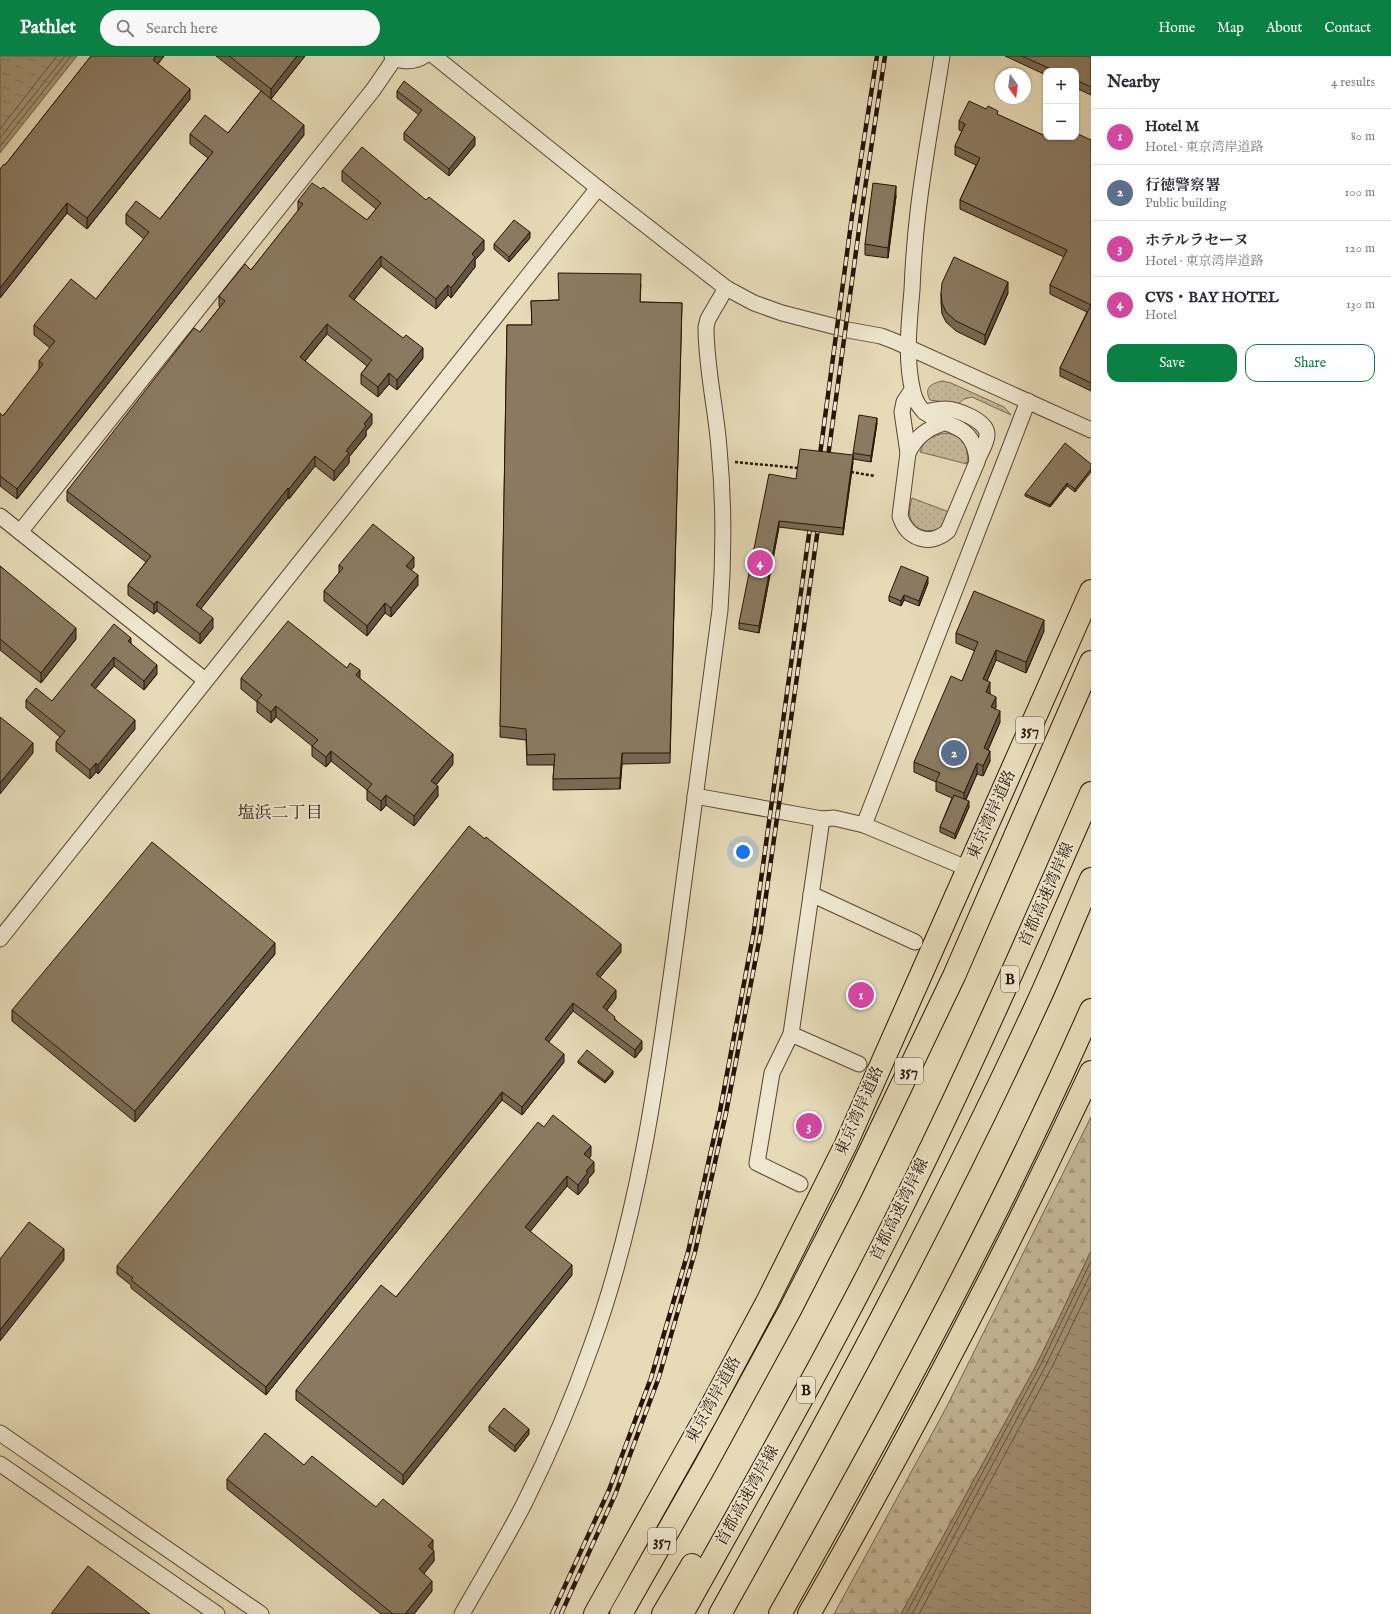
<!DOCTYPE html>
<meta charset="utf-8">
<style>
body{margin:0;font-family:"IM FELL English","Noto Serif JP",serif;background:#f7f7f7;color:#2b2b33}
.controls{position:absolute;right:12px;top:12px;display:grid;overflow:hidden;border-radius:8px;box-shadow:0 1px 3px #0004}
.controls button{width:36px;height:36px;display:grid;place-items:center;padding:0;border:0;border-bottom:1px solid #e1e1e2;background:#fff;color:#2b2b33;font:20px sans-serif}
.compass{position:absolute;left:995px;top:12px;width:36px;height:36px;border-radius:50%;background:#fff;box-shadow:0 1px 3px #0004;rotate:166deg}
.you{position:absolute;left:743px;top:796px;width:14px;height:14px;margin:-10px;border:3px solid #fff;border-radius:50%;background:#1a73e8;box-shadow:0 0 0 6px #1a73e833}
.badge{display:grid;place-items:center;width:26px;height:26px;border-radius:50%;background:#0b8043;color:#fff;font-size:13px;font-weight:700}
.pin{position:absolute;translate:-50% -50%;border:2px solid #fff;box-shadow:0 1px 4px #0006}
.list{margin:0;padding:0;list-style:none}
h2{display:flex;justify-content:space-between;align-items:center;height:52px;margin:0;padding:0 16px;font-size:17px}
h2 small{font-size:13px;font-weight:400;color:#7c7c81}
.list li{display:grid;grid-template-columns:26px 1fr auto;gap:12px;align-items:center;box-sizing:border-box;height:56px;padding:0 16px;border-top:1px solid #e1e1e2}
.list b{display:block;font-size:15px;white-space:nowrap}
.list p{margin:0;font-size:13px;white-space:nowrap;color:#7c7c81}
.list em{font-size:13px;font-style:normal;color:#7c7c81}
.actions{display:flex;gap:8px;padding:12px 16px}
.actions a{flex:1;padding:9px 0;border:1px solid #0b8043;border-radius:12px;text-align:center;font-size:14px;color:#0b8043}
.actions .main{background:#0b8043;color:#fff}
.icon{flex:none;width:22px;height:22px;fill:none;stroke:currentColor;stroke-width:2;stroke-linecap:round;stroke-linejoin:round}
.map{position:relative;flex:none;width:1091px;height:1558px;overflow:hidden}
header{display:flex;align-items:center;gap:24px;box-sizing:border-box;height:56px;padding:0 20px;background:#0b8043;color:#fff}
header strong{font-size:19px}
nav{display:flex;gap:22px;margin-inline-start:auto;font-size:14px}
.search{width:280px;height:36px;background:#f7f7f7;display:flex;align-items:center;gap:10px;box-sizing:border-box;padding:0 14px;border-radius:22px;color:#7c7c81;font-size:15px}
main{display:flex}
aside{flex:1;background:#fff}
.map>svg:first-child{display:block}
</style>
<header>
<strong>Pathlet</strong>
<div class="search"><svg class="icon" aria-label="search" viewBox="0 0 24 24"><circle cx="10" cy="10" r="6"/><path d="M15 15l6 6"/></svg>Search here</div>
<nav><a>Home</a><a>Map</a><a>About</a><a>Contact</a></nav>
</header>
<main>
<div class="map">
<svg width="1091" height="1558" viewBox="0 0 1091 1558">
<defs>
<pattern id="forest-firs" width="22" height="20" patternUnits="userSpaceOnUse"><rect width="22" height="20" fill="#c6b899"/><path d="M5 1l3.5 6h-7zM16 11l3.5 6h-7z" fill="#aa9d82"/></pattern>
<pattern id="garden-dots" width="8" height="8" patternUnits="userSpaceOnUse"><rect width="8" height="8" fill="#c6b899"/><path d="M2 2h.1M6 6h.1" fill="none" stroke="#aa9d82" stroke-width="1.8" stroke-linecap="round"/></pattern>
<pattern id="water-ripples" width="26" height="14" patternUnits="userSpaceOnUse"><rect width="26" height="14" fill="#a5967a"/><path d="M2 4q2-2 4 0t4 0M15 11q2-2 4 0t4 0" fill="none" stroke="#867962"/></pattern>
</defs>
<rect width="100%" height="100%" fill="#e6dab7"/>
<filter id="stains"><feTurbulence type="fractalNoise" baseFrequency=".005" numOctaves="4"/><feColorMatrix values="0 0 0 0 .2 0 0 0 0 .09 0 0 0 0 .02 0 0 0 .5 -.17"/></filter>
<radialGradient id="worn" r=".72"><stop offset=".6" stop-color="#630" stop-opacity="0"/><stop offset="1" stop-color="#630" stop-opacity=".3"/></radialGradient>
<path fill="url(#forest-firs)" stroke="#77664e" d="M1091 1061V1195L1038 1306 901 1558H834L946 1352Z"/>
<g fill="url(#garden-dots)" stroke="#77664e">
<path d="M942 325 951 327 1004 351 1011 359 972 341 964 343 958 348 930 344C924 332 930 328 942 325Z"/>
<path d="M946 377C964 380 969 390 967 408L920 396C924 383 933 379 946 377Z"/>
<path d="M912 442 949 456C948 460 946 465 944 468 936 478 917 477 911 464 908 457 910 450 912 442Z"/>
</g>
<g fill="url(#water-ripples)" stroke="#73624b">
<path d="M0 0H77L0 97Z"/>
<path d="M1091 1195V1558H901L1038 1306Z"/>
</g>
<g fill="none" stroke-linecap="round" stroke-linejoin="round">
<g stroke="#66543f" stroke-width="1">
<path d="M0 73 57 0"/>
<path d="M0 82 65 0"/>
<path d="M0 90 71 0"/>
<path d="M906 1558 1041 1308 1091 1205"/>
<path d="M912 1558 1045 1311 1091 1216"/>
<path d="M919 1558 1051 1313 1091 1230"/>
</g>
<g stroke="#584531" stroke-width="17">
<g id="minor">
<path d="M392 0C402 7 414 6 424 0"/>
<path d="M434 0 598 132 726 232 754 247 782 257 848 274 881 280 894 285 1091 374"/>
<path d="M912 334 904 346 902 356 908 397 900 460C907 483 930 491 948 475L977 406C974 353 924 380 913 336 905 303 909 268 912 234 913 208 915 182 918 156 924 104 934 52 942 0"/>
<path d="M924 356C931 355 938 353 945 353 957 353 988 365 987 379 987 387 980 397 977 405"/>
<path d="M908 397C916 381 926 373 944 367"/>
<path d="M0 460 205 624"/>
<path d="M20 476 373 34 395 2"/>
<path d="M695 740 822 763 834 762 864 769 969 813"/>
<path d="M864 769 1028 345"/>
<path d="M811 838 915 886"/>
<path d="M0 883 598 132"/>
<path d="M791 978 859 1008"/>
<path d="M800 1128 757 1107 772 1017 791 978 822 763"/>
<path d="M0 1377 261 1558"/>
<path d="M0 1408 217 1558"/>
<path d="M462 1558C483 1521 505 1485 524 1448 550 1396 573 1342 592 1288 640 1156 658 1016 677 877 691 769 706 662 720 554 724 500 724 446 719 392 716 352 706 312 706 271L708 263 726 232"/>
</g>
</g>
<g stroke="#281304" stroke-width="24">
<g id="highway">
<path d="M595 1558 706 1360 766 1248 846 1088 1091 535"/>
<path d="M621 1558 704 1412 790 1254 851 1135 954 920 1091 606"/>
<path d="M663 1558 692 1509"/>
<path d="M682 1558C754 1429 827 1301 893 1169 964 1028 1028 882 1091 737"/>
<path d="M720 1558C832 1358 941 1156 1037 948 1056 907 1073 864 1091 823"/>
<path d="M780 1558C891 1361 1000 1160 1091 954"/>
<path d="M809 1558C910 1381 1005 1200 1091 1016"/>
</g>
</g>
<g stroke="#281304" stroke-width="2.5" stroke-dasharray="3 2" stroke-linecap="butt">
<path d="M735 406 798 412"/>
<path d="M851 416 875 420"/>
</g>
<use href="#minor" stroke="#efe7d0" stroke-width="15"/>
<use href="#highway" stroke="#e6dab7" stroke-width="22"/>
<g stroke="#281304" stroke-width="4.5">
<g id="rail">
<path d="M819 406 852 160 877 0"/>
<path d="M827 408 861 159 885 0"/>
<path d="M552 1558 609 1434 651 1322 688 1196 720 1055 754 874 811 464"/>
<path d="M561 1558 615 1439 659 1321 695 1196 726 1057 761 875 819 465"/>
</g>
</g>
<use href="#rail" stroke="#efe7d0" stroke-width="3" stroke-dasharray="9" stroke-linecap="butt"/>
</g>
<g fill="#786953" stroke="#281304">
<path d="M91 0H164L158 8 190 43 87 173 67 157 0 242V113L5 109Z"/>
<path d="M216 0H305L271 43 304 79 17 443 0 430V357L3 360 39 314V305L50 292 34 279V269L96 243 144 183 126 168V158L160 163 208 102 190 88V78L228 77 261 35Z"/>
<path d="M1005 0H1091V39L1076 32V15H1046V19Z"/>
<path d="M397 35 475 89 449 120 404 84V77L419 59 397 42Z"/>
<path d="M998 59 1043 79 1091 84V335L1060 320V312L1087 256 1050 238V229L1064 201 960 153V144L976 109 955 99V90L962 75 959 74V65Z"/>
<path d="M342 115 484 194 475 204V211L451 242 448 239 436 253 381 210 354 244 423 302 397 334 389 328 378 341 361 328V318L367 310 327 278 305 305 372 368 366 375V380L349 401V407L334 425 315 410 289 443 288 442 201 552 213 572 200 588 157 555 154 558 128 539V529L146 506 67 445V435L200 276 220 251 219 250V240L251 214 298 155V145L321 133 367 164 376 153 342 125Z"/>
<path d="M896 140 888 202 865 199V188Z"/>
<path d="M530 182 509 206 494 193V188Z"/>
<path d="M641 228 640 246 682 247 670 707 622 708 620 733 553 734V723L554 709H527L526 684 500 681 507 269H532L531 245 559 244Z"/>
<path d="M941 237H1008L985 289 956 275 946 266 942 258 941 247Z"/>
<path d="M877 367 871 406 853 403V397Z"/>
<path d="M853 406 843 479 779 471 759 577 739 573V567L796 423Z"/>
<path d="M1091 408 1075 436 1067 430 1050 451 1025 440V438Z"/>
<path d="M339 509 414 511 411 514 418 529 391 561 385 557 367 580 324 545V535L339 517Z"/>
<path d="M0 510 76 583 41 627 0 594Z"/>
<path d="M928 527 919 550 904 544 901 550 889 545V540Z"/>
<path d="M1044 575 1026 617 996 604 987 625 990 637V638L996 651 995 653 1000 666 988 694 990 705 983 720 977 718 966 744 969 751 955 783 940 776V771L952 742 936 735V726L914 716V706L962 625 975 595 956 587V577Z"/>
<path d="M131 588 157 618 144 634 114 610 95 633 135 673 98 718 96 716 90 723 56 695V686L60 681 26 652V644L52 645Z"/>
<path d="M241 622 360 623 453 708 436 729 438 740 414 770 386 749 381 755 367 744V734L331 705 326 711 312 700V690L276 661 271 667 257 656V646L241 633Z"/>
<path d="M621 896 600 921 616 942 607 954 642 993 635 1002 573 955 548 986 564 1006 522 1059 502 1044 266 1339 131 1232V1229L117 1218V1210Z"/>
<path d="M275 898 135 1066 12 965V954Z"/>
<path d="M578 1005 613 1018 605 1027 578 1007Z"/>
<path d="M544 1071 591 1100 589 1102 594 1116 588 1123V1127L578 1139 567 1130 530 1175 572 1219 403 1429 296 1344V1334L396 1241Z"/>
<path d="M489 1370 529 1378 515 1396 489 1375Z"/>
<path d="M304 1409 376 1451 433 1494 434 1505 424 1517 432 1535 414 1558H381L227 1433V1423Z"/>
</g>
<g fill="#615544" stroke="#281304">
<path d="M156 0H164L153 14V4Z"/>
<path d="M297 0H305L271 43V33Z"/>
<path d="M190 33V43L87 173V162Z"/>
<path d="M304 69V79L17 443V433Z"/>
<path d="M475 81V89L449 120V113Z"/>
<path d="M896 130V140L888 202V192Z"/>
<path d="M67 147V157L0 242V232Z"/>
<path d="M530 176V182L509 206V201Z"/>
<path d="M484 184V194L475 204V211L451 242V232L472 198Z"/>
<path d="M381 200V210L349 250V240Z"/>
<path d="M1008 226V237L985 289V279Z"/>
<path d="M448 229V239L436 253V243Z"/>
<path d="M327 268V278L300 311V301Z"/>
<path d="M423 292V302L397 334V324Z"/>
<path d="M389 317V328L378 341V331Z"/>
<path d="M372 358V368L366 375V380L349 401V407L334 425V415L346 395 364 368Z"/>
<path d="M877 362V367L871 406V400Z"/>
<path d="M853 399V406L843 479V472Z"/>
<path d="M315 400V410L289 443V433Z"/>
<path d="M1091 413V416L1075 436V433Z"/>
<path d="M1067 427V430L1050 451V449Z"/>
<path d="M288 432V442L196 559V549Z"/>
<path d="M779 465V471L759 577V570Z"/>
<path d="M414 501V511L406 520V510Z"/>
<path d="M418 519V529L391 561V552Z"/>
<path d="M928 521V527L919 550V545Z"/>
<path d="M904 539V544L901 550V545Z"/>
<path d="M157 545V555L154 558V548Z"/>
<path d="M385 547V557L367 580V570Z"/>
<path d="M213 562V572L200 588V578Z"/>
<path d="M1044 564V575L1026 617V606Z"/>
<path d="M76 572V583L41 627V617Z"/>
<path d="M131 582V590L128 585Z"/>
<path d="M996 594V604L983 634V623Z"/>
<path d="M114 601V610L91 638V629Z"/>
<path d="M157 609V618L144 634V625Z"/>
<path d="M360 614V624L356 619Z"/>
<path d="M990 626V637L986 647V636Z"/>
<path d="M996 641V651L991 662V651Z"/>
<path d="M276 650V661L271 667V656Z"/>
<path d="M1000 655V666L984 703V692Z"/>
<path d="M135 664V673L98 718V709Z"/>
<path d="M33 687V697L0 738V727Z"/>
<path d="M331 695V705L326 711V701Z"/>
<path d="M990 695V705L983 720V710Z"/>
<path d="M622 697V708L620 733V722Z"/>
<path d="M453 698V708L431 735V725Z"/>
<path d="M96 707V716L90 723V714Z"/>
<path d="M977 707V718L964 747V737Z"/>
<path d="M438 730V740L414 770V760Z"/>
<path d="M386 739V749L381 755V745Z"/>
<path d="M969 745V751L955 783V778Z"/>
<path d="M275 887V898L135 1066V1055Z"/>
<path d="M621 888V896L596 926V918Z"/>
<path d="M616 934V942L603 959V951Z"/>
<path d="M573 947V955L545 991V983Z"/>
<path d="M642 985V993L635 1002V994Z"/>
<path d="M564 998V1006L522 1059V1051Z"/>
<path d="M613 1015V1018L605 1027V1025Z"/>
<path d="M502 1036V1044L266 1339V1331Z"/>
<path d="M591 1090V1100L584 1108V1098Z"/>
<path d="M594 1106V1116L588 1123V1127L578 1139V1129L586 1115Z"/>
<path d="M567 1120V1130L525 1182V1171Z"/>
<path d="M64 1193V1204L0 1285V1274Z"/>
<path d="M572 1209V1219L403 1429V1419Z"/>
<path d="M529 1373V1378L515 1396V1390Z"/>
<path d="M433 1484V1494L428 1490Z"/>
<path d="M434 1495V1505L419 1524V1513Z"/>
<path d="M432 1525V1535L414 1558H405Z"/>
</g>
<g fill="#8b7a61" stroke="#281304">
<path d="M91 0H156L153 4 190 33 87 162 67 147 0 232V113L4 108 5 109Z"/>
<path d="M229 0H297L271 33Z"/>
<path d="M1022 0H1091V31L1076 24V15H1055Z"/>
<path d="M404 25 475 81 449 113 404 77 422 54 397 35Z"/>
<path d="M261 35 304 69 17 433 0 420V357L3 360 43 308 39 305 55 285 34 269 71 223 96 243 149 176 126 158 136 145 160 163 213 96 190 78 205 59 228 77Z"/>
<path d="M969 45 986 53 988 50 998 55 997 58 1043 79 1046 72V81H1076V77L1091 84V327L1060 312 1091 249 1050 229 1067 194 960 144 980 102 955 90 965 68 959 65Z"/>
<path d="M362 91 426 144 429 141 484 184 472 198 475 201 451 232 448 229 436 243 381 200 349 240 403 282 406 279 423 292 397 324 389 317 378 331 361 318 372 304 327 268 300 301 372 358 364 368 366 370 346 395 349 397 334 415 315 400 289 433 288 432 196 549 213 562 200 578 157 545 154 548 128 529 151 500 67 435 194 272 200 276 225 245 219 240 245 208 251 214 303 148 298 145 312 127 321 133 323 131 367 164 381 147 342 115Z"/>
<path d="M873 127 896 130 888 192 865 188Z"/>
<path d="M514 164 530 176 509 201 494 188Z"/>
<path d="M954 201 1008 226 985 279 956 265 946 256 942 247 941 237 942 227Z"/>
<path d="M558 217 641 218 640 246 682 247 670 697H622L620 722 553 723 555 698 527 699 526 673 500 670 507 269H532L531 245 559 244Z"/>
<path d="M859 359 877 362 871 400 853 397Z"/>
<path d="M1065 387 1091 408V413L1075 433 1067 427 1050 449 1025 438Z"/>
<path d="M800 393 853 399 843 472 779 465 759 570 739 567 769 418 796 423Z"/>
<path d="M373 468 414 501 406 510 418 519 391 552 385 547 367 570 324 535 343 512 339 509Z"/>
<path d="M0 510 76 572 41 617 0 583Z"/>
<path d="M901 510 928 521 919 545 904 539 901 545 889 540Z"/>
<path d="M974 535 1044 564 1026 606 996 594 983 623 990 626 986 636 996 641 991 651 1000 655 984 692 990 695 983 710 977 707 964 737 936 725 940 717 914 706 951 620 962 625 978 586 956 577Z"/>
<path d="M288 565 347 612 350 607 360 614 356 619 453 698 431 725 438 730 414 760 386 739 381 745 367 734 372 728 331 695 326 701 312 690 318 684 276 650 271 656 257 645 262 639 241 622Z"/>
<path d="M114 568 131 582 128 585 157 609 144 625 114 601 91 629 135 664 98 709 96 707 90 714 56 686 65 675 26 644 36 632 52 645Z"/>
<path d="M0 661 33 687 0 727Z"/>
<path d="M954 739 969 745 955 778 940 771Z"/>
<path d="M469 770 485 783 486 781 621 888 596 918 616 934 603 951 615 961 614 963 642 985 635 994 573 947 545 983 564 998 522 1051 502 1036 266 1331 131 1224 133 1222 117 1210Z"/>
<path d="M152 786 275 887 135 1055 12 954Z"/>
<path d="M587 994 613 1015 605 1025 578 1005Z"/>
<path d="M553 1059 591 1090 584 1098 594 1106 586 1115 588 1116 578 1129 567 1120 525 1171 572 1209 403 1419 296 1334 381 1229 396 1241 538 1066 544 1071Z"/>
<path d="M29 1166 64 1193 0 1274V1203Z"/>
<path d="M504 1352 529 1373 515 1390 489 1370Z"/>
<path d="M265 1377 304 1409 312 1400 376 1451 383 1443 433 1484 428 1490 434 1495 419 1513 432 1525 405 1558H393L227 1423Z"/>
<path d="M88 1510 150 1558H51Z"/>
</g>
<g text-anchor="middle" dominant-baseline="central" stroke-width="3.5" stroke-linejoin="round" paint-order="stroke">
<g fill="#efe7d0" stroke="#645341" stroke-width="1">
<rect x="1016" y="661" width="28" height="26" rx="3"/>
<rect x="1001" y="910" width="18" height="26" rx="3"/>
<rect x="895" y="1002" width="28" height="26" rx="3"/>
<rect x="797" y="1321" width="18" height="26" rx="3"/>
<rect x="648" y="1472" width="28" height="26" rx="3"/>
</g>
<g font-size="15" font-weight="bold" fill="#281304">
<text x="1030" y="674">357</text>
<text x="1010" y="923">B</text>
<text x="909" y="1015">357</text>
<text x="806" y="1334">B</text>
<text x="662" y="1485">357</text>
</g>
<g font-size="16" fill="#281304" stroke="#efe7d0">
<text transform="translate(992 759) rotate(-66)">東京湾岸道路</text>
<text transform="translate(1047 839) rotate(-66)">首都高速湾岸線</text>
<text transform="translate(860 1055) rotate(-66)">東京湾岸道路</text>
<text transform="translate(900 1154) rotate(-64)">首都高速湾岸線</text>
<text transform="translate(714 1344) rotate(-61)">東京湾岸道路</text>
<text transform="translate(748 1440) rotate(-61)">首都高速湾岸線</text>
</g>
<g font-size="17" fill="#281304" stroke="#efe7d0">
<text x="280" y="757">塩浜二丁目</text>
</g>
</g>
<rect width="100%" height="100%" filter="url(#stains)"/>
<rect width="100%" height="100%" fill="url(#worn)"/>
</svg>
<div class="controls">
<button>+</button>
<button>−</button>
</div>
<svg class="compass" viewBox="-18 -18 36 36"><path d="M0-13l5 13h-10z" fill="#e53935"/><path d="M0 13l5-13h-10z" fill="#7c7c81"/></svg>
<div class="you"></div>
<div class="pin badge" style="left:861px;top:939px;background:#d1479c">1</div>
<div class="pin badge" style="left:954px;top:697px;background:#5c6f8a">2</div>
<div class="pin badge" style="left:809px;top:1070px;background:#d1479c">3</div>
<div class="pin badge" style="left:760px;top:507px;background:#d1479c">4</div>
</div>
<aside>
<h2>Nearby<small>4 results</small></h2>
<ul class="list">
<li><span class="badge" style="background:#d1479c">1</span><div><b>Hotel M</b><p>Hotel · 東京湾岸道路</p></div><em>80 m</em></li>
<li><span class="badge" style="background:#5c6f8a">2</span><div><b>行徳警察署</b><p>Public building</p></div><em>100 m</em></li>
<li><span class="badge" style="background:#d1479c">3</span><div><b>ホテルラセーヌ</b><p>Hotel · 東京湾岸道路</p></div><em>120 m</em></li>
<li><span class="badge" style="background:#d1479c">4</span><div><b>CVS・BAY HOTEL</b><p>Hotel</p></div><em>130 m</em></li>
</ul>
<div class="actions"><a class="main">Save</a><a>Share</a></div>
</aside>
</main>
